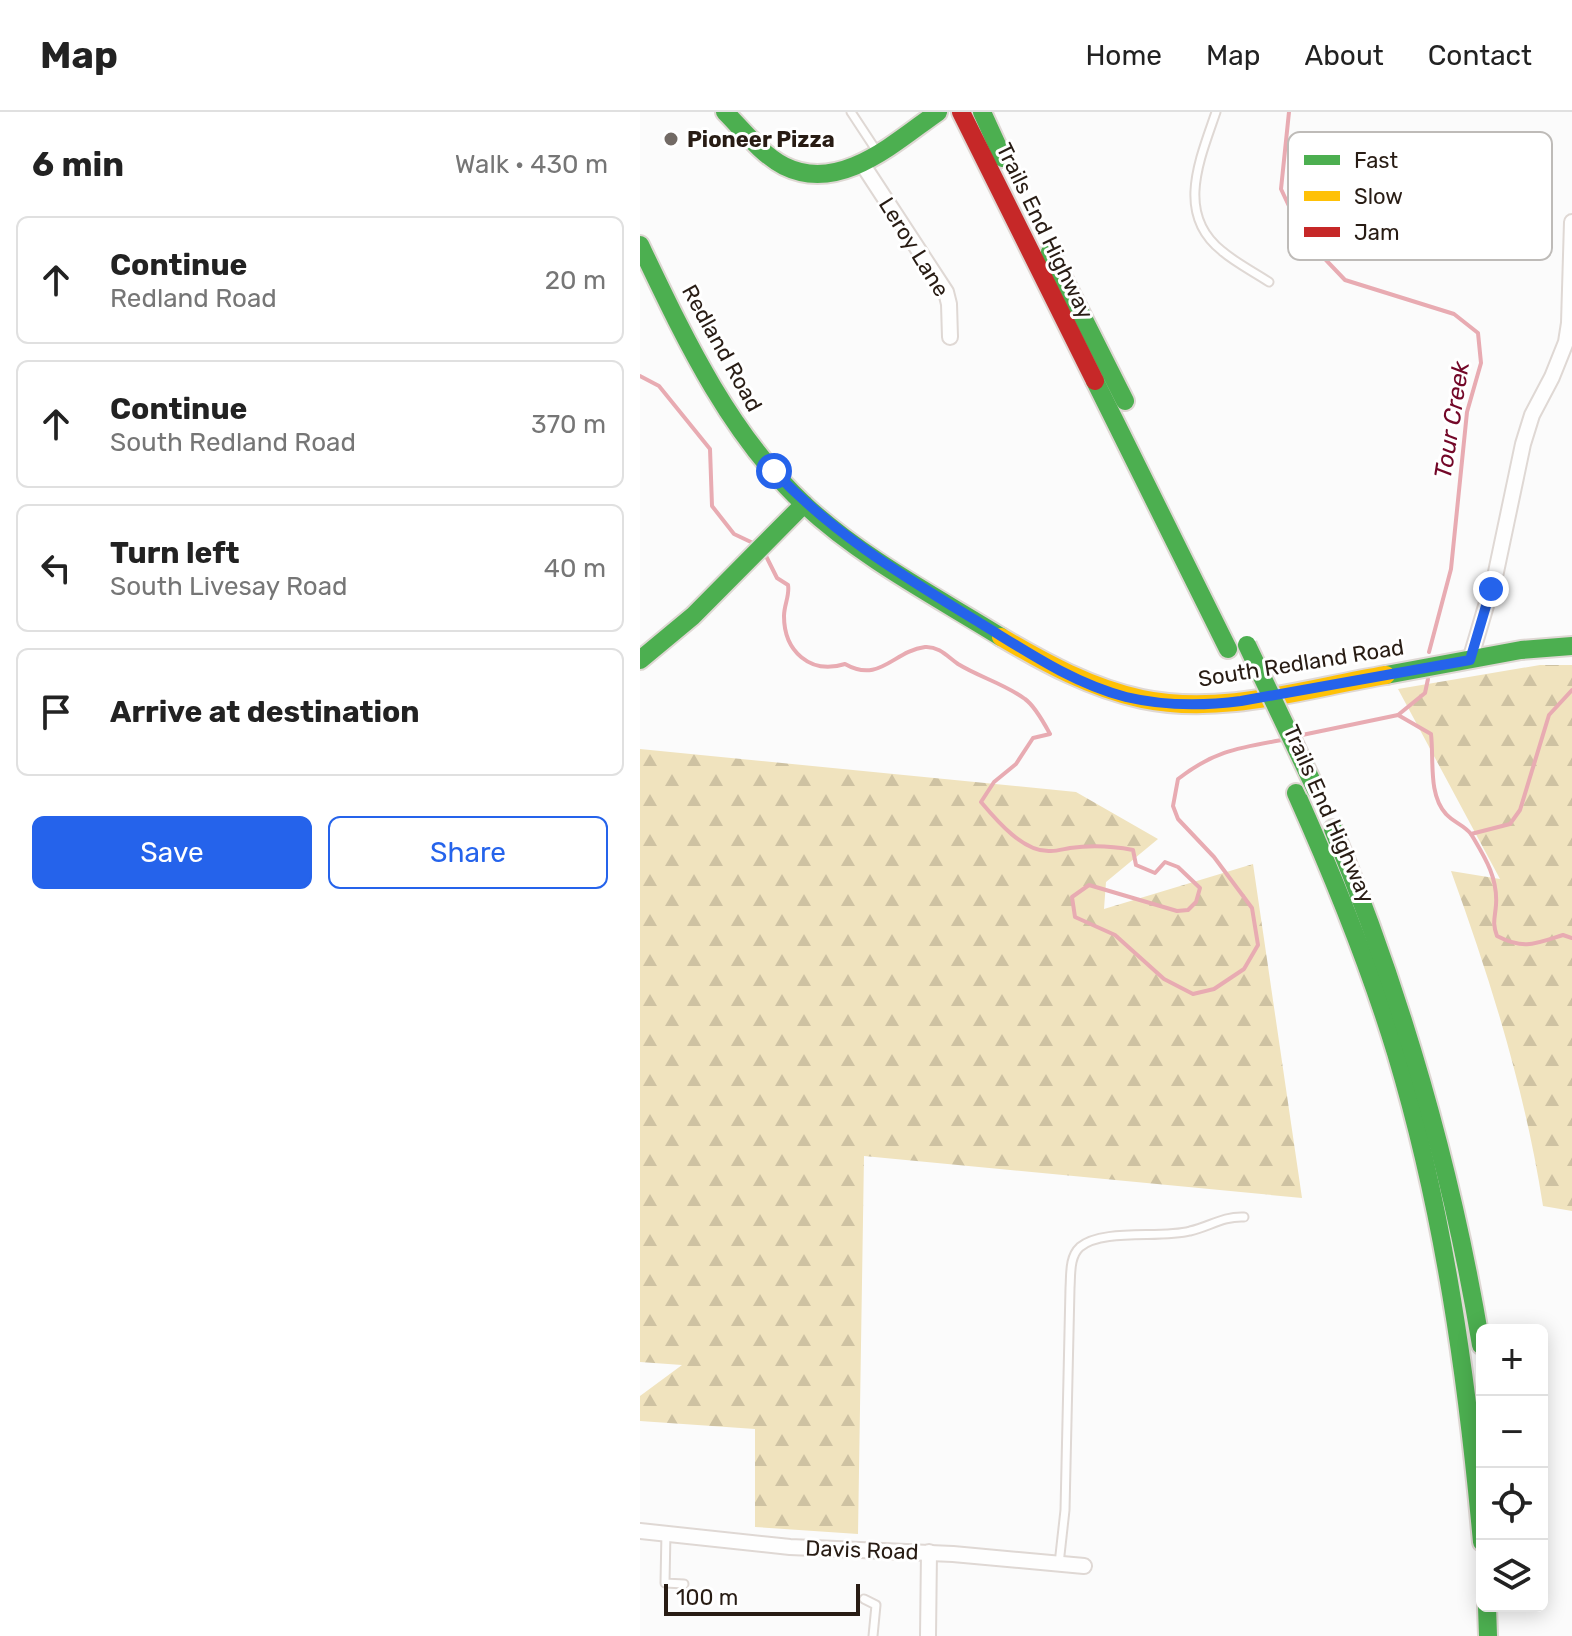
<!DOCTYPE html>
<meta charset="utf-8">
<style>
body{margin:0;font-family:Rubik,sans-serif;background:#f2f2f2;color:#222}
.controls{position:absolute;right:24px;bottom:24px;display:grid;overflow:hidden;border-radius:12px;box-shadow:0 4px 20px #0003}
.controls button{width:72px;height:72px;display:grid;place-items:center;padding:0;border:0;border-bottom:2px solid #e0e0e0;background:#fff;color:#222;font:40px sans-serif}
.scale{position:absolute;left:24px;bottom:20px;width:196px;box-sizing:border-box;padding-left:8px;border:4px solid #281c14;border-top:0;font-size:22px;line-height:28px;white-space:nowrap;color:#281c14;-webkit-text-stroke:6px #fff;paint-order:stroke}
.stop{position:absolute;width:24px;height:24px;margin:-18px;border:6px solid #2563eb;border-radius:50%;background:#fff}
.stop.end{background:#2563eb;border-color:#fff;box-shadow:0 2px 8px #0008}
.list{margin:0;padding:0;list-style:none}
h2{display:flex;justify-content:space-between;align-items:center;height:104px;margin:0;padding:0 32px;font-size:34px}
h2 small{font-size:26px;font-weight:400;color:#767676}
.list li{display:grid;grid-template-columns:52px 1fr auto;gap:24px;align-items:center;box-sizing:border-box;height:128px;margin:0 16px 16px;padding:0 16px;border:2px solid #e0e0e0;border-radius:12px}
.list b{display:block;font-size:30px;white-space:nowrap}
.list p{margin:0;font-size:26px;white-space:nowrap;color:#767676}
.list em{font-size:26px;font-style:normal;color:#767676}
.actions{display:flex;gap:16px;padding:24px 32px}
.actions a{flex:1;padding:18px 0;border:2px solid #2563eb;border-radius:12px;text-align:center;font-size:28px;color:#2563eb}
.actions .main{background:#2563eb;color:#fff}
.icon{flex:none;width:44px;height:44px;fill:none;stroke:currentColor;stroke-width:2;stroke-linecap:round;stroke-linejoin:round}
.map{position:relative;flex:none;width:932px;height:1524px;overflow:hidden}
header{display:flex;align-items:center;gap:48px;box-sizing:border-box;height:112px;padding:0 40px;background:#fff;border-bottom:2px solid #e0e0e0}
header strong{font-size:38px}
nav{display:flex;gap:44px;margin-inline-start:auto;font-size:28px}
main{display:flex}
aside{flex:1;background:#fff}
.map>svg:first-child{display:block}
</style>
<header>
<strong>Map</strong>
<nav><a>Home</a><a>Map</a><a>About</a><a>Contact</a></nav>
</header>
<main>
<aside>
<h2>6 min<small>Walk · 430 m</small></h2>
<ul class="list">
<li><svg class="icon" aria-label="ahead" viewBox="0 0 24 24"><path d="M12 20V5M6 11l6-6 6 6"/></svg><div><b>Continue</b><p>Redland Road</p></div><em>20 m</em></li>
<li><svg class="icon" aria-label="ahead" viewBox="0 0 24 24"><path d="M12 20V5M6 11l6-6 6 6"/></svg><div><b>Continue</b><p>South Redland Road</p></div><em>370 m</em></li>
<li><svg class="icon" aria-label="left" viewBox="0 0 24 24"><path d="M17 20v-9H6M10 6l-5 5 5 5"/></svg><div><b>Turn left</b><p>South Livesay Road</p></div><em>40 m</em></li>
<li><svg class="icon" aria-label="arrive" viewBox="0 0 24 24"><path d="M6 21V4h12l-3 4 3 4H6"/></svg><div><b>Arrive at destination</b></div></li>
</ul>
<div class="actions"><a class="main">Save</a><a>Share</a></div>
</aside>
<div class="map">
<svg width="932" height="1524" viewBox="0 0 932 1524">
<defs>
<pattern id="forest-firs" width="22" height="20" patternUnits="userSpaceOnUse" patternTransform="scale(2)"><rect width="22" height="20" fill="#f0e3be"/><path d="M5 1l3.5 6h-7zM16 11l3.5 6h-7z" fill="#cec2a2"/></pattern>
</defs>
<rect width="100%" height="100%" fill="#fbfbfb"/>
<g fill="url(#forest-firs)">
<path d="M900 553H932V1099L903 1094C885 978 851 869 811 759L860 767 758 577Z"/>
<path d="M0 637 436 680 518 727 466 770 464 797 613 752 662 1086 224 1044 218 1422 115 1415V1317L0 1309V1284L42 1253 0 1250Z"/>
</g>
<g fill="none" stroke-linecap="round" stroke-linejoin="round">
<g stroke="#e8abb2" stroke-width="4">
<path d="M649 0 641 77 663 124 705 168 814 202 838 221 841 251 827 300 811 457 789 540"/>
<path d="M0 264 19 274 70 337 72 394 94 422 113 431"/>
<path d="M125 442 137 466 148 473C150 483 144 493 144 504 144 539 170 563 205 552 240 572 253 539 285 535 299 534 308 545 318 552 339 565 365 572 385 587 395 594 404 611 410 622L393 626 376 652 354 670 341 690C357 709 384 741 411 739 417 739 424 737 430 736 451 733 472 734 493 738L496 753 515 761 525 750 538 755 560 776 556 790 548 798 537 799 449 773 432 785 435 805 475 823 524 867 553 882 574 877 604 857 618 833 612 796 574 745 538 707 533 694 538 667C574 639 598 636 642 628"/>
<path d="M758 603 785 581 788 567"/>
<path d="M662 623 758 603 791 622C794 647 788 683 806 702 813 710 824 713 831 722L870 712 880 698 909 603 932 578"/>
<path d="M831 722C844 744 858 765 856 793 855 806 852 811 857 824 884 838 895 832 923 823L932 826"/>
</g>
<g stroke="#dfd8d4" stroke-width="11">
<g id="lane">
<path d="M211 0 236 38"/>
<path d="M576 0C560 47 535 102 582 139 596 151 614 160 629 170"/>
<path d="M26 1420 25 1471 44 1472"/>
<path d="M419 1452 425 1398 430 1176C431 1163 429 1145 440 1135 463 1116 521 1127 550 1119 569 1115 583 1104 604 1105"/>
<path d="M224 1487 236 1493 233 1524"/>
</g>
</g>
<g stroke="#dfd8d4" stroke-width="18">
<g id="street">
<path d="M221 50 306 180 309 192 310 225"/>
<path d="M830 548 856 460 883 332 892 303 912 265 926 230 929 211 932 110"/>
<path d="M0 1419 150 1435 313 1442 444 1454"/>
<path d="M288 1524 289 1440"/>
</g>
</g>
<g stroke="#dfd8d4" stroke-width="22">
<g id="fast">
<path d="M85 0C103 18 121 42 144 54 200 82 255 30 298 0"/>
<path d="M342 0 363 46"/>
<path d="M0 133C44 225 89 322 165 393 222 446 295 484 361 525"/>
<path d="M410 140 485 289"/>
<path d="M455 269 588 537"/>
<path d="M0 548 53 504 164 392"/>
<path d="M746 563 881 538 932 534"/>
<path d="M656 681C694 766 729 852 756 941 804 1101 827 1265 842 1430"/>
<path d="M693 717C763 886 811 1053 841 1233"/>
<path d="M847 1494 848 1524"/>
</g>
</g>
<g stroke="#dfd8d4" stroke-width="22">
<path id="slow" d="M361 525C405 551 451 576 502 587 583 604 667 576 746 563"/>
</g>
<g stroke="#dfd8d4" stroke-width="22">
<path id="jam" d="M321 0 455 269"/>
</g>
<use href="#lane" stroke="#fefefe" stroke-width="7"/>
<use href="#street" stroke="#fefefe" stroke-width="14"/>
<use href="#fast" stroke="#4caf50" stroke-width="18"/>
<use href="#slow" stroke="#ffc107" stroke-width="18"/>
<use href="#jam" stroke="#c62828" stroke-width="18"/>
<g stroke="#dfd8d4" stroke-width="22" stroke-linecap="butt">
<path id="fast-bridge" d="M607 533 676 678"/>
</g>
<use href="#fast-bridge" stroke="#4caf50" stroke-width="18"/>
</g>
<g fill="none" stroke-linecap="round" stroke-linejoin="round">
<path stroke="#2563eb" stroke-width="10" d="M134 359C195 424 265 465 340 511 386 539 432 571 486 585 524 594 563 594 601 589L830 548 851 477"/>
</g>
<circle fill="#726a65" stroke="#fff" stroke-width="3" cx="31" cy="27" r="8"/>
<g text-anchor="middle" dominant-baseline="central" stroke-width="6" stroke-linejoin="round" paint-order="stroke">
<g font-size="22" font-weight="bold" fill="#281c14" stroke="#fff" text-anchor="start">
<text x="47" y="27">Pioneer Pizza</text>
</g>
<g font-size="22" fill="#281c14" stroke="#fff">
<text transform="translate(405 119) rotate(64)">Trails End Highway</text>
<text transform="translate(274 135) rotate(58)">Leroy Lane</text>
<text transform="translate(82 236) rotate(61)">Redland Road</text>
<text transform="translate(661 551) rotate(-9)">South Redland Road</text>
<text transform="translate(689 702) rotate(66)">Trails End Highway</text>
<text transform="translate(222 1438) rotate(2)">Davis Road</text>
</g>
<g font-size="24" font-style="italic" fill="#730728" stroke="#fff">
<text transform="translate(812 308) rotate(-81)">Tour Creek</text>
</g>
</g>
<rect x="648" y="20" width="264" height="128" rx="12" fill="#fff" stroke="#bebbb8" stroke-width="2"/>
<rect x="664" y="43" width="36" height="10" fill="#4caf50"/>
<rect x="664" y="79" width="36" height="10" fill="#ffc107"/>
<rect x="664" y="115" width="36" height="10" fill="#c62828"/>
<g font-size="22" fill="#281c14">
<text x="714" y="56">Fast</text>
<text x="714" y="92">Slow</text>
<text x="714" y="128">Jam</text>
</g>
</svg>
<div class="controls">
<button>+</button>
<button>−</button>
<button><svg class="icon" aria-label="locate" viewBox="0 0 24 24"><circle cx="12" cy="12" r="6"/><path d="M12 2v4M12 18v4M2 12h4M18 12h4"/></svg></button>
<button><svg class="icon" aria-label="layers" viewBox="0 0 24 24"><path d="M12 4l9 5-9 5-9-5zM3 14l9 5 9-5"/></svg></button>
</div>
<div class="scale">100 m</div>
<div class="stop" style="left:134px;top:359px"></div>
<div class="stop end" style="left:851px;top:477px"></div>
</div>
</main>
